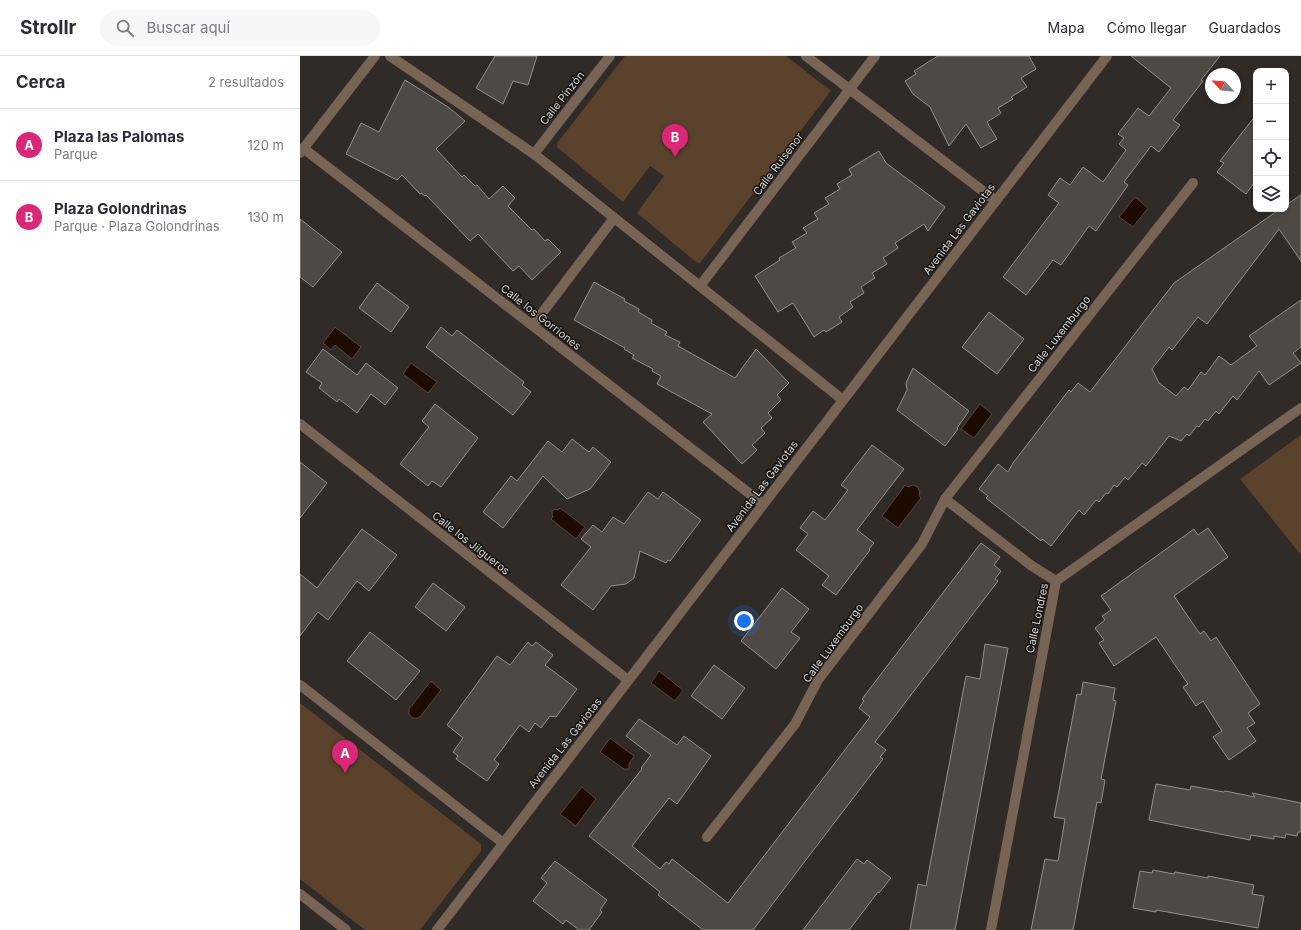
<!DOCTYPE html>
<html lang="es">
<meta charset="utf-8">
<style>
body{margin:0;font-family:Inter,sans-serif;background:#f7f7f7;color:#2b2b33}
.controls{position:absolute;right:12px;top:12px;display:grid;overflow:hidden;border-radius:8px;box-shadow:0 2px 6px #0003}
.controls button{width:36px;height:36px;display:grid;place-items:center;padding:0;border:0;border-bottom:1px solid #e1e1e2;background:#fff;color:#2b2b33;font:20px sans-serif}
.compass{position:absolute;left:905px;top:12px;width:36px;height:36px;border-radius:50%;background:#fff;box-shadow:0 2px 6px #0003;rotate:296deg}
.you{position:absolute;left:444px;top:565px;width:14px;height:14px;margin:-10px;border:3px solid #fff;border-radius:50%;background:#1a73e8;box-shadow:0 0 0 6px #1a73e833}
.badge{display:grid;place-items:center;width:26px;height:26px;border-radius:50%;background:#db2777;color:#fff;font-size:13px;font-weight:700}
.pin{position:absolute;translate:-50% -33px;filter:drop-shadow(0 1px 2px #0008)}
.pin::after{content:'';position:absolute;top:21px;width:14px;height:12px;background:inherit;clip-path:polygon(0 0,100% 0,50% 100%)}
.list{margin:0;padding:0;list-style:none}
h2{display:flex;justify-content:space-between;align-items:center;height:52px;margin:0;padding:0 16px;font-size:17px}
h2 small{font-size:13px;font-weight:400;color:#7c7c81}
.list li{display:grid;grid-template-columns:26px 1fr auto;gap:12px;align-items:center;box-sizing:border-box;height:72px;padding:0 16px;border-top:1px solid #e1e1e2}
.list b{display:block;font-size:15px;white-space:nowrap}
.list p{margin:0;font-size:13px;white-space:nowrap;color:#7c7c81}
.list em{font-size:13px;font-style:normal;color:#7c7c81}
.icon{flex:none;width:22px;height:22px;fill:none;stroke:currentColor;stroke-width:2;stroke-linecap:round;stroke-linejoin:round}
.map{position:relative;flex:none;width:1001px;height:874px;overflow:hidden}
header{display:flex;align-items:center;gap:24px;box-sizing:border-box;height:56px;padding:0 20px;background:#fff;border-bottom:1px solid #e1e1e2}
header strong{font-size:19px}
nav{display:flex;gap:22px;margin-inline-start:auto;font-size:14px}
.search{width:280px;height:36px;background:#f7f7f7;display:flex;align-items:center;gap:10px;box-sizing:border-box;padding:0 14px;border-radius:22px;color:#7c7c81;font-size:15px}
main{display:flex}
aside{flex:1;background:#fff}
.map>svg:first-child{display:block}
</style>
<header>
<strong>Strollr</strong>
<div class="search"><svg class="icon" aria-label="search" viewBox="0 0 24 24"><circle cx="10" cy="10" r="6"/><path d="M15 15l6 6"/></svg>Buscar aquí</div>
<nav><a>Mapa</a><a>Cómo llegar</a><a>Guardados</a></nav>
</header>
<main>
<aside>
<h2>Cerca<small>2 resultados</small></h2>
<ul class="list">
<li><span class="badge">A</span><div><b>Plaza las Palomas</b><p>Parque</p></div><em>120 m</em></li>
<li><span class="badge">B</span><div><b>Plaza Golondrinas</b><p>Parque · Plaza Golondrinas</p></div><em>130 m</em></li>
</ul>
</aside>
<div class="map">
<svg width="1001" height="874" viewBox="0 0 1001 874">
<rect width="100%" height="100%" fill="#302b27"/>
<g fill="#5b422d">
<path d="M325 0H486L531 35 400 207 396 206 337 157 364 120 350 110 323 146 257 91 258 86Z"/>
<path d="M1001 379V499L940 423Z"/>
<path d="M0 647 181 788V795L120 874H65L0 823Z"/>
</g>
<g fill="#1e0b00" stroke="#56483f">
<path d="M835 141 848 152 833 171 819 161Z"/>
<path d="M35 271 61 291 52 303 35 289 31 294 23 287Z"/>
<path d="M111 307 137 326 128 337 103 318Z"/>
<path d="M680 348 692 358 674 382 661 373Z"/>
<path d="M605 429 608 431 613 429 618 431 620 436 619 439 621 442 598 472 582 460Z"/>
<path d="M260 452 285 471 276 483 251 463 253 461 252 458V455L255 453 258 454Z"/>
<path d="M359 615 383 634 375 645 351 627Z"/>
<path d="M131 625 141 634 120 661C116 663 112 663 109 658V653Z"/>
<path d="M310 682 334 700 329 708V713H324L300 696Z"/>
<path d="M282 731 296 743 276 770 260 758Z"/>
</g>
<g fill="#4f4945" stroke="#96908b">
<path d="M195 0H237L228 29 213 25 203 48 176 32Z"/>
<path d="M638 0H729L736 13 721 22 727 31 711 41 713 43 698 52 701 57 687 66 697 83 681 92 666 68 649 90 630 51 613 38 605 25 616 18 614 15Z"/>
<path d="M831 0H920L901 24 903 25 873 64 880 69 859 96 851 90 824 126 828 129 796 175 789 170 761 209 753 204 726 239 703 221 759 147 748 139 760 122 770 129 783 111 803 126 826 94 819 88 824 82 818 78 838 52 849 60 871 32Z"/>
<path d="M105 24 148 51 165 65 136 93 162 121 164 119 175 130 177 129 189 143 203 130 215 142 208 150 232 174 234 173 245 185 248 183 261 196 232 224 219 210 213 215 178 178 170 185 126 139 125 140 121 137 120 138 102 119 97 124 46 98 61 67 79 76Z"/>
<path d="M956 59V124L946 138 917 116 924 107 920 105Z"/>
<path d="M579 95 586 107 645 151 628 175 624 168 595 187 598 192 583 202 587 208 572 217 575 222 561 231 564 237 550 246 553 251 539 261 542 266 526 276 524 274 514 281 493 247 478 256 455 220 480 204 479 202 496 192 492 186 507 177 503 172 518 163 514 157 529 148 525 142 540 133 537 128 552 119 549 113Z"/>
<path d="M1001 139V205L979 173 907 268 898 261 872 294 869 291 852 313 859 327 876 340 884 331 888 334 901 316 905 319 919 300 931 309 957 290 949 280 1001 244V291L993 297 1001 307 969 329 959 315 937 344 933 340 919 358 916 355 908 365 905 363 899 371 897 370 889 380 887 378 881 385 869 380 846 410 842 407 828 424 825 421 817 431 814 429 808 438 806 437 799 446 796 444 784 459 779 454 751 490 742 483 741 485 686 442 688 440 679 433 698 408 708 416 713 407 769 334 771 336 778 327 790 336 874 227 980 153H986V149Z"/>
<path d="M0 163 42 196 13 231 0 221Z"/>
<path d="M294 226 325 243 324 245 339 253 338 256 352 264 351 267 367 276 365 279 380 286 378 290 435 322 456 293 489 327 477 339 481 344 468 357 472 362 461 372 465 377 452 389 457 394 442 408 403 366 412 358 357 328 361 320 352 315 353 313 332 302 334 299 324 293 325 292 274 264Z"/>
<path d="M77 227 109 251 91 276 59 252Z"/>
<path d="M689 256 724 283 697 318 662 291Z"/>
<path d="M141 271 152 280 157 274 224 326 222 329 231 336 213 359 126 291Z"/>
<path d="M23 293 57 319 66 307 98 332 85 349 71 338 57 357 39 343 37 346 19 332 22 327 6 316Z"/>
<path d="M613 312 669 355 657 372 658 373 645 390 597 354 607 334 606 327Z"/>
<path d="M135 348 178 382 141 431 132 425 128 430 100 408 129 371 122 365Z"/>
<path d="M272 383 289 396 293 391 311 406 290 433 267 443 243 420 203 472 183 456 211 420 217 425 248 385 262 396Z"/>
<path d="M572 389 604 413 557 474 574 487 569 493 570 494 536 539 522 529 529 520 496 494 508 478 500 472 513 455 525 464 548 434 541 429Z"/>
<path d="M0 406 27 427 0 462Z"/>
<path d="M348 436 358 443 363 436 401 464 370 505 368 504 366 507 340 495 334 522 326 528 311 530 293 554 261 529 291 491 281 483 293 469 302 476 313 461 324 468Z"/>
<path d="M908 472 928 501 874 540 900 578 904 575 911 585 916 581 960 648 948 657 955 667 947 672 956 685 929 704 913 681 922 675 903 645 896 650 883 631 888 628 856 581 814 610 799 587 804 584 795 572 805 564 802 560 811 554 801 540 894 473 898 479Z"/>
<path d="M62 473 97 499 69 535 57 525 28 564 18 556 0 580V518L17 532Z"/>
<path d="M681 487 700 501 694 509 701 515 695 523 698 525 575 686 586 694 580 701 583 703 499 813 453 874H403L358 839 360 836 289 780 342 713 341 712 351 699 326 680 339 663 377 689 384 680 411 700 377 748 369 742 332 790 360 813 366 806 369 808 372 803 428 847 570 661 559 652 564 645 562 643Z"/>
<path d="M133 527 165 551 146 575 115 551Z"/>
<path d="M482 532 509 553 491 576 500 582 476 613 441 585Z"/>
<path d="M70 576 120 615 96 644 47 605Z"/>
<path d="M228 586 232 590 236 586 253 599 245 609 277 633 256 661 250 660 241 672 235 667 229 676 220 669 194 704 199 708 187 725 156 703 158 700 153 696 163 682 147 669 197 600 210 609Z"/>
<path d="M685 588 708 592 655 874H610L618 828 626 830 666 620 680 623Z"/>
<path d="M414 609 445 632 422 663 391 640Z"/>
<path d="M783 626 815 632 813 644 816 645 801 723 805 724 801 747 797 746 773 874H731L745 803 758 805 765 763 754 761 777 638 781 639Z"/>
<path d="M856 728 890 734 891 730 924 736 925 735 955 741 952 737 1001 747V776H998L997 780 986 778 985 782 974 780V783L951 779 950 784 849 764Z"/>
<path d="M557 803 564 808 567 804 591 822 579 837 578 836 549 874H503Z"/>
<path d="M255 805 307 844 300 854 302 856 289 874H279L266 864 263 868 233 845 247 827 241 822Z"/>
<path d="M853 814 874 818 875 816 908 822V820L954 829 952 838 964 840 958 872 856 854V856L833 852 840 815 852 817Z"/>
</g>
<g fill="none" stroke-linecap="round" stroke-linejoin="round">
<g stroke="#776455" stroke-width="10">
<path d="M90 0 234 98 543 344"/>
<path d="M506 0 696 145"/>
<path d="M3 92 463 448"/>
<path d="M0 97 75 0"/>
<path d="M234 98 310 0"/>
<path d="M400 230 575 0"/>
<path d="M233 269 314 162"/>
<path d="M0 368 328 624"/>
<path d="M645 443 732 510 756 525"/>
<path d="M0 629 203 787"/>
<path d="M407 781 495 668 518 624 622 488 645 443 893 127"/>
<path d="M0 838 46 874"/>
<path d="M137 874 807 0"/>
<path d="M691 874 756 525 1001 352"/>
</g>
</g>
<g text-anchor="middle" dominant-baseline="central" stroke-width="3" stroke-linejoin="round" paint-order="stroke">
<g font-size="11" fill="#d9d6d3" stroke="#161412">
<text transform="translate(262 42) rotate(-52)">Calle Pinzón</text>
<text transform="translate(478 108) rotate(-53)">Calle Ruisenor</text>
<text transform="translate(659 173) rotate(-53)">Avenida Las Gaviotas</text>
<text transform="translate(241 261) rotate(38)">Calle los Gorriones</text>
<text transform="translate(759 278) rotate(-52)">Calle Luxemburgo</text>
<text transform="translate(462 430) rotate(-53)">Avenida Las Gaviotas</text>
<text transform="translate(171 487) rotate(38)">Calle los Jilgueros</text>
<text transform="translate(737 562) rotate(-78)">Calle Londres</text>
<text transform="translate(533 587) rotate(-54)">Calle Luxemburgo</text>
<text transform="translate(265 687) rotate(-52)">Avenida Las Gaviotas</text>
</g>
</g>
</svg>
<div class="controls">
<button>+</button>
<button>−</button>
<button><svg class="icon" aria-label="locate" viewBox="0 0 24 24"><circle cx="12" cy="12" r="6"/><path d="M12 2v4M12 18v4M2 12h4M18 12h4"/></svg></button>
<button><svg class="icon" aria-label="layers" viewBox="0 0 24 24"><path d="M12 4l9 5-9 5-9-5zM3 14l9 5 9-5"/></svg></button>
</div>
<svg class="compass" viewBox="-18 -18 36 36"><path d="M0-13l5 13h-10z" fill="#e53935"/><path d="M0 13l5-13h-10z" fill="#7c7c81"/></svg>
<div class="you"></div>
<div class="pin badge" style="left:45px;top:717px">A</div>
<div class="pin badge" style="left:375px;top:101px">B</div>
</div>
</main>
